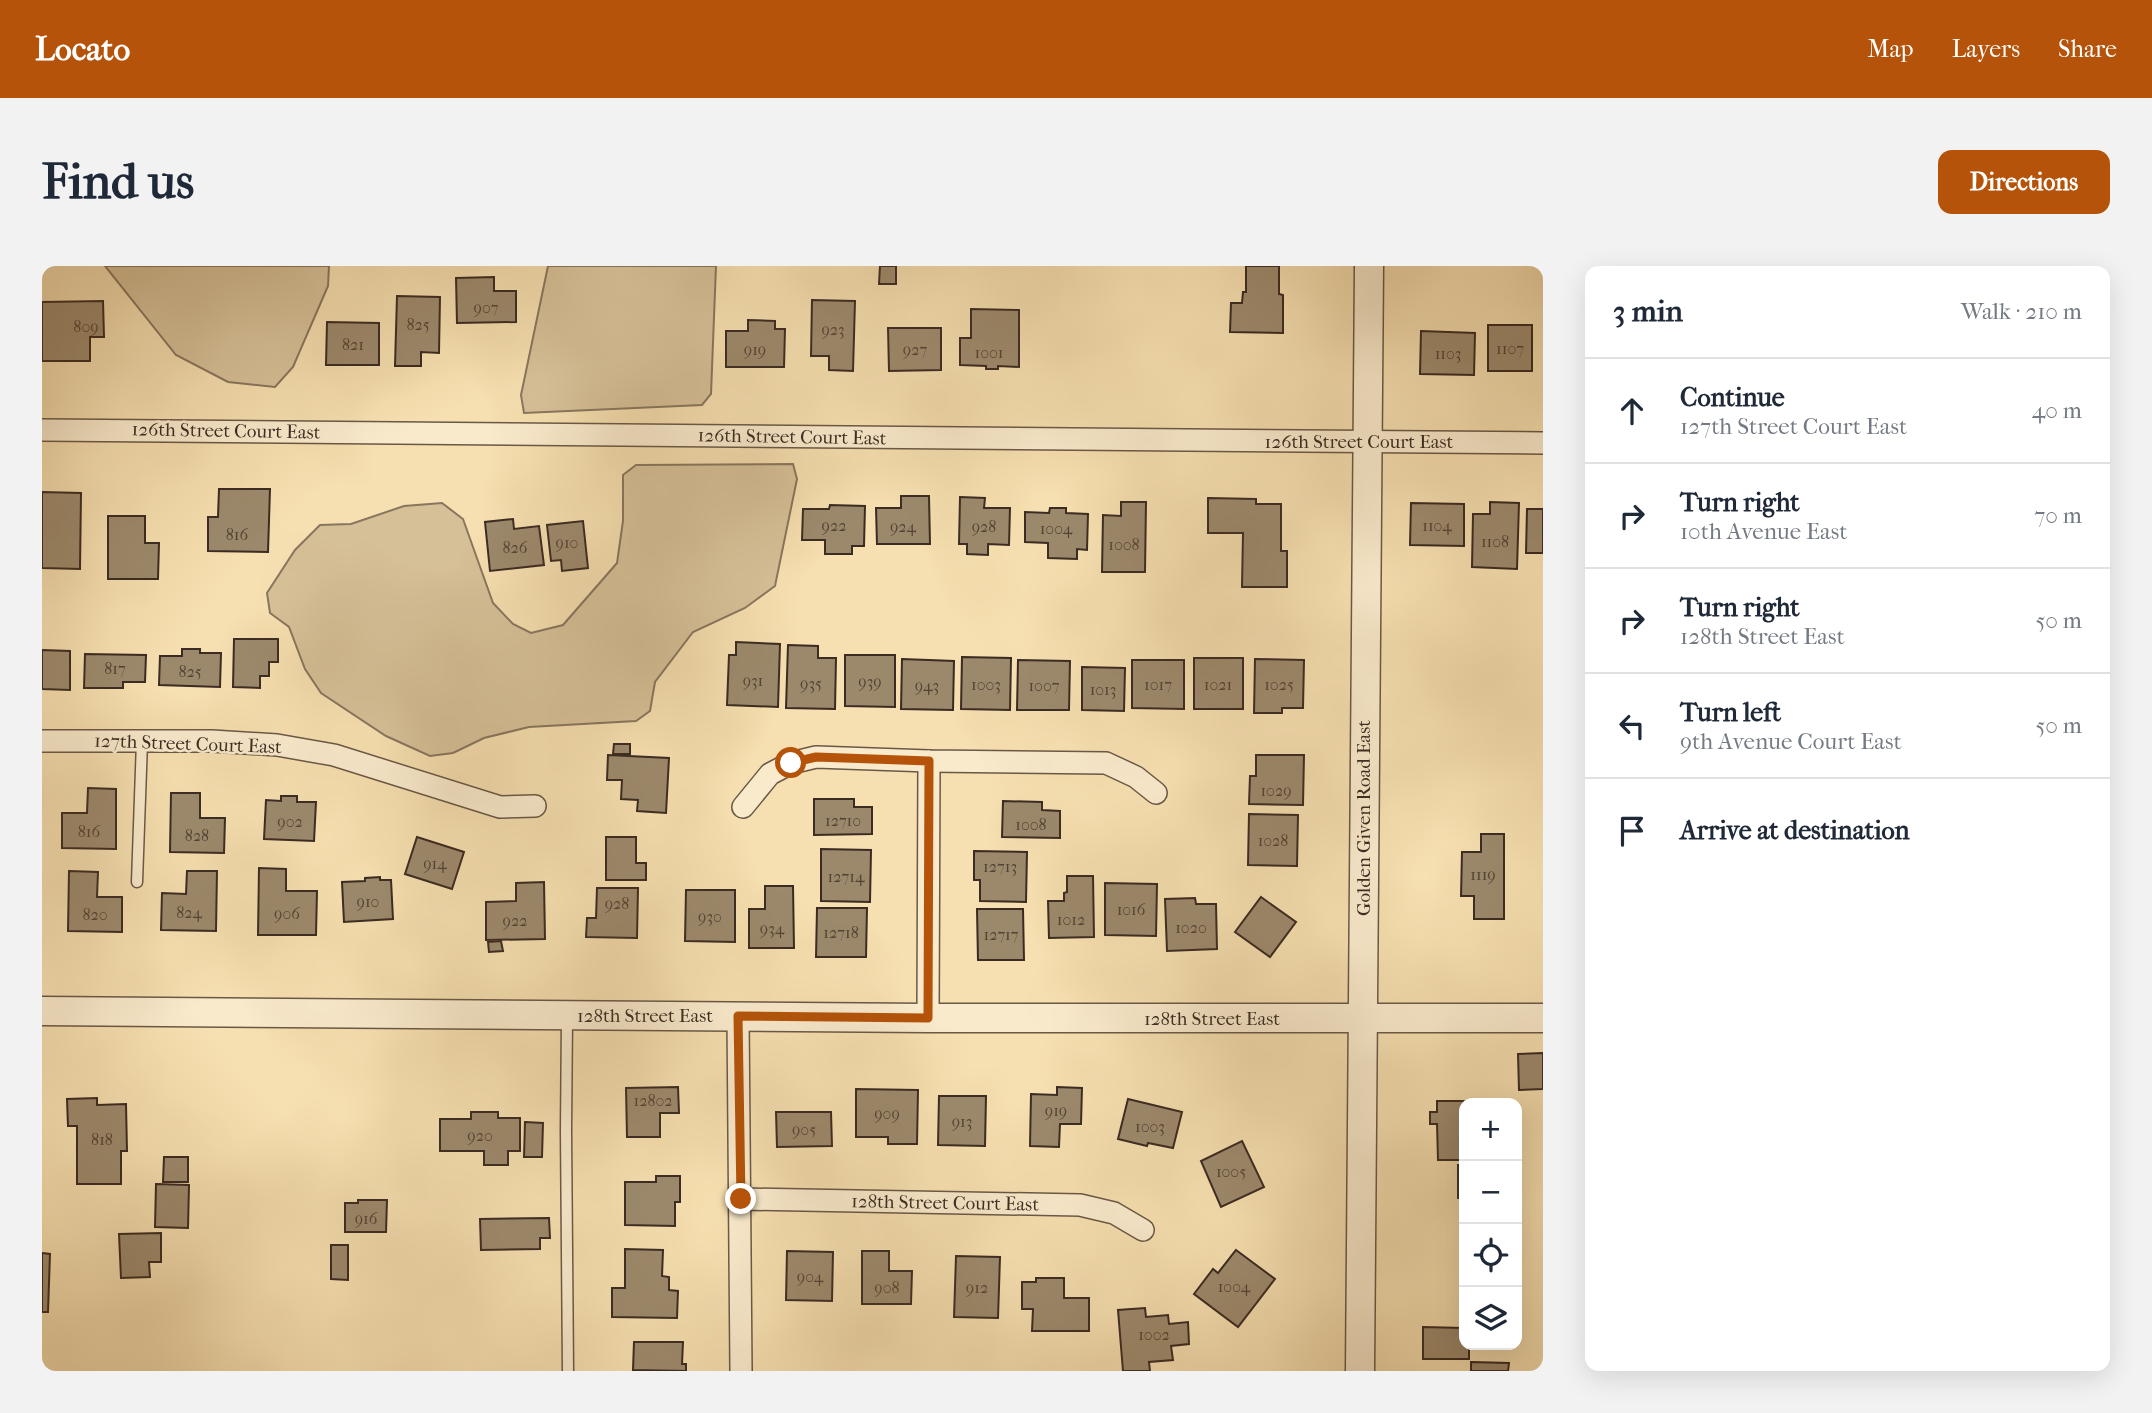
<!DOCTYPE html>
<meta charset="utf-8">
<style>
body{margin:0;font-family:"IM FELL French Canon",serif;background:#f2f2f3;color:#1f2937}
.controls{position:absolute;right:21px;bottom:21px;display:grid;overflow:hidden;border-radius:14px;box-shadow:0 7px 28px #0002}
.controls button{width:63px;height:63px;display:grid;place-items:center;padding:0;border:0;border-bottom:2px solid #e0e1e3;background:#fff;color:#1f2937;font:35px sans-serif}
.stop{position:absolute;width:21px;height:21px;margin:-16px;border:5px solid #b45309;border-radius:50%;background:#fff}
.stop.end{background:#b45309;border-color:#fff;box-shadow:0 2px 7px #0008}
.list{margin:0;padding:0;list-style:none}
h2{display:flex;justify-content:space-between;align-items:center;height:91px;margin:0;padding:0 28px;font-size:30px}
h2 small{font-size:23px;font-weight:400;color:#747a83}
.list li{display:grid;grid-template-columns:46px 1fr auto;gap:21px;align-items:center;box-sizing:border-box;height:105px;padding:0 28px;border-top:2px solid #e0e1e3}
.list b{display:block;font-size:26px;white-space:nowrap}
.list p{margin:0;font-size:23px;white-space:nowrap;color:#747a83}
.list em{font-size:23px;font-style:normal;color:#747a83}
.icon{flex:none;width:38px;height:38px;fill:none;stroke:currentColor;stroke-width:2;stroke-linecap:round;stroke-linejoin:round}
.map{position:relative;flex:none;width:1501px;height:1105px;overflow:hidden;border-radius:14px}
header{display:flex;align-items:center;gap:42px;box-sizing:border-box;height:98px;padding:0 35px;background:#b45309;color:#fff}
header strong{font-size:33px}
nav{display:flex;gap:38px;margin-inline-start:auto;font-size:24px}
.intro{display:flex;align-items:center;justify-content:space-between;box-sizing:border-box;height:168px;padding:0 42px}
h1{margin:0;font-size:49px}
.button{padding:18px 32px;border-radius:14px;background:#b45309;color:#fff;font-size:24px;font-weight:700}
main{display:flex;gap:42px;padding:0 42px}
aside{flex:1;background:#fff;border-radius:14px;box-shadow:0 7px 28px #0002}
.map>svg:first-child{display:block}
</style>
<header>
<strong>Locato</strong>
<nav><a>Map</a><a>Layers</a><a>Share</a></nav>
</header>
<div class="intro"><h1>Find us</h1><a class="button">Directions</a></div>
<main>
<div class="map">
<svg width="1501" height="1105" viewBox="0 0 1501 1105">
<rect width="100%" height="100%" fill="#f6dfb0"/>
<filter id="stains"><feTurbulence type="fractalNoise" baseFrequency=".00286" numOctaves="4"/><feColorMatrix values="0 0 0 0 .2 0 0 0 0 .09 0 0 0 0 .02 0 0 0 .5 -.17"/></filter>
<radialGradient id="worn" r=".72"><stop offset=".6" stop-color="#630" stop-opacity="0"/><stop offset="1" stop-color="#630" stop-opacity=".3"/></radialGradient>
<g fill="#d6c098" stroke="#88765e" stroke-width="2">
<path d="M63 0H287L286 20 251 101 233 121 186 116 134 89Z"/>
<path d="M506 0H674L669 128 660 139 482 147 479 129Z"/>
<path d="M751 198 755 213 733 320 703 342 651 366 613 416 608 445 594 455 487 461 442 472 411 487 388 490 344 470 279 427 263 403 247 361 228 347 225 327 253 284 278 259 309 258 362 240 400 237 421 253 451 337 471 358 489 367 521 359 575 297 581 255V209L594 199Z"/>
</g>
<g fill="#9c896c" stroke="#3b2b23" stroke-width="2">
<path d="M838 0H854V18H837Z"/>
<path d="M1204 0H1237V28L1241 29V67L1188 66 1189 37H1200L1201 26H1204Z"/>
<path d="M452 11V25H474V56L415 57 414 12Z"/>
<path d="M355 30 398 31 397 87 379 86V100H353Z"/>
<path d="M770 34 813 35 811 105 787 104V90H769Z"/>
<path d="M61 35 62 71H48V95H0V36Z"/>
<path d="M929 43 977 44V101L956 100V103H944V100L918 99V72H929Z"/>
<path d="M706 54 733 55V63H743L742 101H684V65H706Z"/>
<path d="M285 56 337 57V99H284Z"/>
<rect x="1446" y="59" width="44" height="46"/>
<path d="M846 62H899V104L847 105Z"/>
<path d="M1379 65 1433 67 1432 109 1378 108Z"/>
<path d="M177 223H228L226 286 166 285V251H176Z"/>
<path d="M0 226 39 227 38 303 0 302Z"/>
<path d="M859 230H887L888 278H835L834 242H859Z"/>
<path d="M918 231 943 232 942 242H968L967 279 946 278V289L925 288V278H917Z"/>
<path d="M1166 232 1214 233V238H1239V285H1245V321H1200L1201 267H1166Z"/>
<path d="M1079 236H1104L1103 306H1060L1061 249 1079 250Z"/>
<path d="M1448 236 1477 237 1475 303 1430 301 1431 248H1448Z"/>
<path d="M1369 237 1422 238V280L1368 279Z"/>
<path d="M788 239 823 240 822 280H810V288H783V274H760L761 243H787Z"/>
<path d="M1008 242H1024V247L1046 248 1045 284 1035 283V293L1006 292V277L983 276V246L1007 247Z"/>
<path d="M1485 243H1501V287H1484Z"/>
<path d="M66 250H103V277H117L116 313H66Z"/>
<path d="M471 253 472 263 497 260 502 299 448 305 443 256Z"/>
<path d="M541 255 546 302 520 305 519 294 509 295 505 259Z"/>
<path d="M192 373H236V396H227V410H218V422L191 421Z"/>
<path d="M694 376 738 378 736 441 685 439 687 389H694Z"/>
<path d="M746 379 776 380V392H794L793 443 744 442Z"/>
<path d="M140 383H158V387H179L178 421 117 419 118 390H140Z"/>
<path d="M0 384 28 385V424L0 423Z"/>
<path d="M43 388 104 389 103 416H81V422H42Z"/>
<path d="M803 389H853V441L803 440Z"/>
<path d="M920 391 969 392 968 444 919 443Z"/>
<rect x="1152" y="392" width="49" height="51"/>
<path d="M860 393 912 395 911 444 859 443Z"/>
<path d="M1213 393 1262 394 1261 442H1240V447H1212Z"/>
<path d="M976 394 1028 395 1027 444H975Z"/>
<path d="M1090 394H1142V443L1090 442Z"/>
<path d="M1040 401 1083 402 1082 445 1040 444Z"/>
<path d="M572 478H588V488H571Z"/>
<path d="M566 489 627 492 624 547 595 545 596 534 579 533 580 514H565Z"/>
<path d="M1214 489H1262L1261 539 1207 538 1208 510H1214Z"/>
<path d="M46 522 74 523V583L20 582V547H45Z"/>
<path d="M129 527H158V552H183L182 587 128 586Z"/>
<path d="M239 530H255V536H274L272 575 222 573 224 534 239 535Z"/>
<path d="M772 533H812V541H830V568L772 569Z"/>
<path d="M961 535 1000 536V544L1018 545V572L960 571Z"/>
<path d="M1207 548 1256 549 1255 600 1206 599Z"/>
<path d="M1439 568H1462V653H1432V630H1419L1420 586H1439Z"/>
<path d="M375 571 422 586 410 623 363 608Z"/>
<path d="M564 571H594V597H604V614H564Z"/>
<path d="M779 583 829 584 828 636 779 635Z"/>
<path d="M932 585 985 586 984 636 938 635V614H932Z"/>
<path d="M217 602 244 603V625H275L274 669H216Z"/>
<path d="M27 605 56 606 55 631H80V666L26 665Z"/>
<path d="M145 605H175L174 665 119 664 120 627 144 628Z"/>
<path d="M1025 610H1051L1052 671 1007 672 1006 635H1022V627L1025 626Z"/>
<path d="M338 611V614H349L351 653 302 656 300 616 323 615V612Z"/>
<path d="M502 616 503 673 444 674V636L474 635V617Z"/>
<path d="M1063 617 1115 618 1114 670 1063 669Z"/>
<path d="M723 620H751L752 682H707V643H723Z"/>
<path d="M555 622H596L595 672 544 671 545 652H554Z"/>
<path d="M644 624H693V676L643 675Z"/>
<path d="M1219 631 1254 656 1228 691 1193 666Z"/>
<path d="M1153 632 1154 638H1174L1175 683 1125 685 1123 633Z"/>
<path d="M775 642H825L824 691H774Z"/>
<path d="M935 643H981L982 694H936Z"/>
<path d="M459 675 461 685 447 686 446 676Z"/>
<path d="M1501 787V823L1477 824 1476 788Z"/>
<path d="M636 821 637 847H618V871H585L584 822Z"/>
<path d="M1015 821 1040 822 1039 858H1018L1017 881 988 880 989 828 1015 829Z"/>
<path d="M814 823 876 824 875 878H846V871H814Z"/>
<path d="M897 830H944L943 880 896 879Z"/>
<path d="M55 832V839L84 838 85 885H79V918H35V860H26L25 833Z"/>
<path d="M1086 833 1140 846 1131 882 1106 877 1105 880 1076 873Z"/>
<path d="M1395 835H1433L1434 837H1422V894H1396L1395 858H1388V846H1395Z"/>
<path d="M429 846H456V852H478V885H466V899H442V885H398V853H429Z"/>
<path d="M734 846H789L790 880 735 881Z"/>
<path d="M483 856 501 857 500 891H482Z"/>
<path d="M1200 875 1222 921 1179 941 1159 895Z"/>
<path d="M122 891H146V916H121Z"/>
<rect x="1416" y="899" width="6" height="33"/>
<path d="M614 910H638V936H633V960L583 959V916H614Z"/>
<path d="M114 918 147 919 146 962 113 961Z"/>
<path d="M316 934H345L344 966H303V937H316Z"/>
<path d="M507 952 508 972H498V983L439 984 438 953Z"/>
<path d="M119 967V996H107L108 1011 79 1012 77 968Z"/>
<path d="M289 979H306V1014L289 1013Z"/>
<path d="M583 983 621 984 620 1010 627 1011V1024L636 1025 635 1052 570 1051V1022H583Z"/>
<path d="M1194 984 1233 1013 1196 1061 1152 1028 1171 1003 1176 1007Z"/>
<path d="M745 985 791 986 790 1035 744 1034Z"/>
<path d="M820 985H847V1005H870L869 1038H820Z"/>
<path d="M0 987 8 988 6 1046H0Z"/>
<path d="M914 990 958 991 956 1052 912 1051Z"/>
<path d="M994 1012H1022V1032H1047V1065H990L991 1043H980V1016H994Z"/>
<path d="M1103 1042 1104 1051 1126 1049 1127 1058 1146 1056 1147 1078 1129 1080 1131 1094 1107 1096 1108 1105H1081L1076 1044Z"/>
<path d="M1381 1061 1422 1062V1079H1427V1093H1381Z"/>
<path d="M592 1076H641L640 1098H644V1105L591 1104Z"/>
<path d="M1429 1096 1467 1097 1466 1105H1429Z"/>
</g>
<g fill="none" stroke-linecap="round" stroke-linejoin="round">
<g stroke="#6a5846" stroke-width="13">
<g id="service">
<path d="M95 616 100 475"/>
<path d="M525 751 524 865 526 1105"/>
</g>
</g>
<g stroke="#6a5846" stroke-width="24">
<g id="minor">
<path d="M0 164 1501 177"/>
<path d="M0 475H170L235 479 292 489 458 541 493 540"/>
<path d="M701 541 728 508 749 497 774 491 887 495 1064 497 1094 511 1114 527"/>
<path d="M696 750 699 1105"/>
<path d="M886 752 887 495"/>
<path d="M699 933 1038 939 1072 947 1101 964"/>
</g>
</g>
<g stroke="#6a5846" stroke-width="31">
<g id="tertiary">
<path d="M0 745 886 752H1501"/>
<path d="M1318 1105 1327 0"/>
</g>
</g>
<use href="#service" stroke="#f9eacc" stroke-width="10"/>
<use href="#minor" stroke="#f9eacc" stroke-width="21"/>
<use href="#tertiary" stroke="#f9eacc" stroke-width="28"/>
</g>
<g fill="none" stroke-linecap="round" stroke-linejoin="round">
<path stroke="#b45309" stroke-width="9" d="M699 933 696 750 886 752 887 495 774 491 749 497"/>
</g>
<g text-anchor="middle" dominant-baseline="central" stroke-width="5" stroke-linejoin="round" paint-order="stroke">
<g font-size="16" fill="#534235">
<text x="444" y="41">907</text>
<text x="376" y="58">825</text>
<text x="44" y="60">809</text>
<text x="791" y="63">923</text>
<text x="311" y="78">821</text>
<text x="1468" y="82">1107</text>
<text x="713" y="83">919</text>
<text x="873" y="83">927</text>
<text x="947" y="86">1001</text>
<text x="1406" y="87">1103</text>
<text x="792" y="259">922</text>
<text x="1395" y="259">1104</text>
<text x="861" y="260">924</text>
<text x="942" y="260">928</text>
<text x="1014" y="262">1004</text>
<text x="195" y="268">816</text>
<text x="1453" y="275">1108</text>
<text x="525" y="276">910</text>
<text x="1082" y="278">1008</text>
<text x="473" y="281">826</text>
<text x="73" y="402">817</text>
<text x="148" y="405">825</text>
<text x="711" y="414">931</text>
<text x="828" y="415">939</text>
<text x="769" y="417">935</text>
<text x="944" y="418">1003</text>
<text x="1116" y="418">1017</text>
<text x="1176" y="418">1021</text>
<text x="1237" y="418">1025</text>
<text x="885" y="419">943</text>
<text x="1002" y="419">1007</text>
<text x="1061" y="423">1013</text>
<text x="1234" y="524">1029</text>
<text x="801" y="554">12710</text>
<text x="248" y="555">902</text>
<text x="989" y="558">1008</text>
<text x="47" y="565">816</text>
<text x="155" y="569">828</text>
<text x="1231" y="574">1028</text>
<text x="393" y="597">914</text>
<text x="958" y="600">12713</text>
<text x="1441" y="608">1119</text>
<text x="804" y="610">12714</text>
<text x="326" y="635">910</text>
<text x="575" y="637">928</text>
<text x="1089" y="643">1016</text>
<text x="147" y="646">824</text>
<text x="245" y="647">906</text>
<text x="53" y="648">820</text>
<text x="668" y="650">930</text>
<text x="1029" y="653">1012</text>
<text x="473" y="654">922</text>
<text x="1149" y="661">1020</text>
<text x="730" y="662">934</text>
<text x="799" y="666">12718</text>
<text x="959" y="668">12717</text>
<text x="611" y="834">12802</text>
<text x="1014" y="844">919</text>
<text x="845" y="847">909</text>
<text x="920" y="855">913</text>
<text x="1108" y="860">1003</text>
<text x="762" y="863">905</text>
<text x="438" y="869">920</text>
<text x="60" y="873">818</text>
<text x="1189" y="905">1005</text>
<text x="324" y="952">916</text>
<text x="768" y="1010">904</text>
<text x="1192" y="1020">1004</text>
<text x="845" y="1021">908</text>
<text x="935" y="1021">912</text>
<text x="1112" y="1068">1002</text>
</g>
<g font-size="19" fill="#3b2b23" stroke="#f9eacc">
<text transform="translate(184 165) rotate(1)">126th Street Court East</text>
<text transform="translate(750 171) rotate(1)">126th Street Court East</text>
<text x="1317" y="176">126th Street Court East</text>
<text transform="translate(146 478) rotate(2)">127th Street Court East</text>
<text transform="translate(1322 552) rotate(-90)">Golden Given Road East</text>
<text x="603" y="750">128th Street East</text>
<text x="1170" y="753">128th Street East</text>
<text transform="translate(903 937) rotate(1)">128th Street Court East</text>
</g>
</g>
<rect width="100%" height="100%" filter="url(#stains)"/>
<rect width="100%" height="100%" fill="url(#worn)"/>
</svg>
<div class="controls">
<button>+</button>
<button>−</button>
<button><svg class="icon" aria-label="locate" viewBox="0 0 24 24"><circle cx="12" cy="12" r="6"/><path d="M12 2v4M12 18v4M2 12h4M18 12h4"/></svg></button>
<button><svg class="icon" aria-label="layers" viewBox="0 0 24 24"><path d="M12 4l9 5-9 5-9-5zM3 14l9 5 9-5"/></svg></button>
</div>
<div class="stop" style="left:749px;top:497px"></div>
<div class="stop end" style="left:699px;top:933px"></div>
</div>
<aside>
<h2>3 min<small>Walk · 210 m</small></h2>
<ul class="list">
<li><svg class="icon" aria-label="ahead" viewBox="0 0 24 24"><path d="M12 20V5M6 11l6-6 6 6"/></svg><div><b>Continue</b><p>127th Street Court East</p></div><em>40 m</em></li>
<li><svg class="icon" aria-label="right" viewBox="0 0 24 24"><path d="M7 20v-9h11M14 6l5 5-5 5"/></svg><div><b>Turn right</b><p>10th Avenue East</p></div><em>70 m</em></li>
<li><svg class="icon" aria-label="right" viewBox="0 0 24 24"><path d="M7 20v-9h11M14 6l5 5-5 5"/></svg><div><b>Turn right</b><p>128th Street East</p></div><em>50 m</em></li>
<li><svg class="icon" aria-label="left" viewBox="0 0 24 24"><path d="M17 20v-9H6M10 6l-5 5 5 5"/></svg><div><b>Turn left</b><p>9th Avenue Court East</p></div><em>50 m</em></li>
<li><svg class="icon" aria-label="arrive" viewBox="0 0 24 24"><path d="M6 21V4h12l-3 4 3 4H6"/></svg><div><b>Arrive at destination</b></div></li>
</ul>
</aside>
</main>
